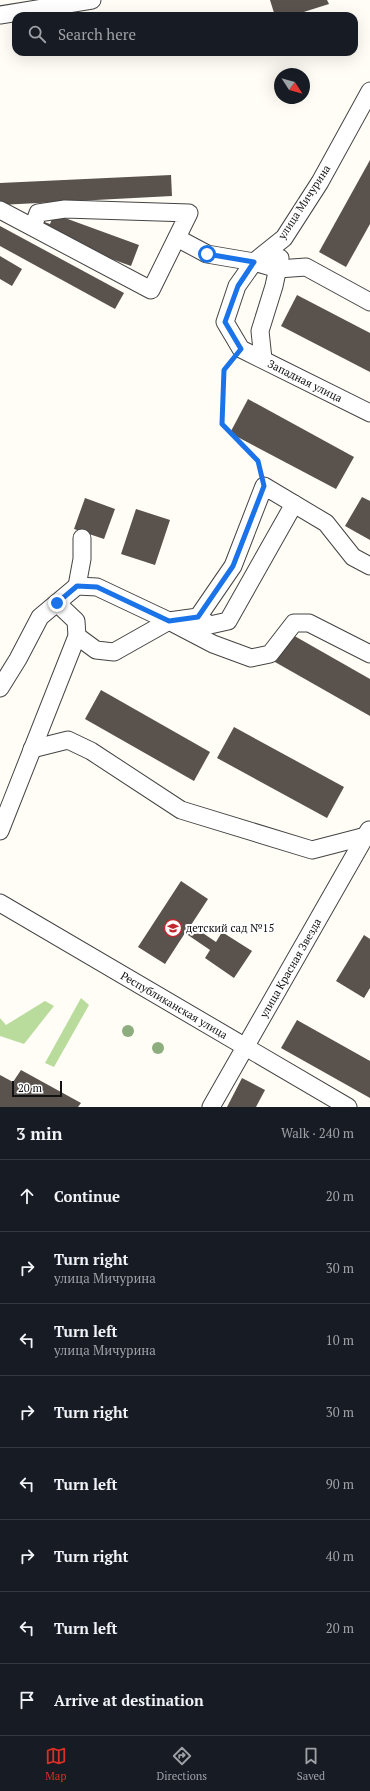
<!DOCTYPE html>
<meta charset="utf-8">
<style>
body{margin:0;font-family:"PT Serif",serif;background:#242831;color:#f1f3f6}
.compass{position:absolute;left:274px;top:68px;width:36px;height:36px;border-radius:50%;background:#171b24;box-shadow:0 4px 16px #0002;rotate:126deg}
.scale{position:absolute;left:12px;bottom:10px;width:50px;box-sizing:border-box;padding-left:4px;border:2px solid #111;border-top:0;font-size:11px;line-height:14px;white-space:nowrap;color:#111;-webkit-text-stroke:3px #fff;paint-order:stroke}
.stop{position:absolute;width:12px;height:12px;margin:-9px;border:3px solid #1a73e8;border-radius:50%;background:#fff}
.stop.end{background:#1a73e8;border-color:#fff;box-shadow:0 1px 4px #0008}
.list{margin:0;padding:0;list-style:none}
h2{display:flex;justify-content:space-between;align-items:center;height:52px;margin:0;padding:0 16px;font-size:17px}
h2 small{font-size:13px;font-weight:400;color:#9ea1a6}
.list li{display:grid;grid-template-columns:26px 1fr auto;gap:12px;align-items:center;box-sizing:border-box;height:72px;padding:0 16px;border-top:1px solid #363941}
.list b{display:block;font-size:15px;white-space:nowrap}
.list p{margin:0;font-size:13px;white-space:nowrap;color:#9ea1a6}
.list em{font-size:13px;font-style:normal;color:#9ea1a6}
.icon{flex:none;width:22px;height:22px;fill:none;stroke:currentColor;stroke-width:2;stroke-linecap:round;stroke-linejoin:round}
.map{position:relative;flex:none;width:370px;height:1107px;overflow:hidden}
.search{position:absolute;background:#171b24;box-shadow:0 4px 16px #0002;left:12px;right:12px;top:12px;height:44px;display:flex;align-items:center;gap:10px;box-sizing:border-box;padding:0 14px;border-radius:12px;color:#9ea1a6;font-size:15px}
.sheet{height:628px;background:#171b24}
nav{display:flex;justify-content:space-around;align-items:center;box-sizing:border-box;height:56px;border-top:1px solid #363941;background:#171b24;font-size:11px;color:#9ea1a6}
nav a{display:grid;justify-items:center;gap:2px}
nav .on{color:#d93025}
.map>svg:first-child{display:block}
</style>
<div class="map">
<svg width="370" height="1107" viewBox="0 0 370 1107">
<rect width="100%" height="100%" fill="#fffdf5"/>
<g fill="#b9dc9c">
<path d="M81 998 89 1005 54 1067 45 1063Z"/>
<path d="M45 1001 54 1006 24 1044 0 1036V1018L6 1025Z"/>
</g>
<g fill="#5a524d">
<path d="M270 0H327L329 4 291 16H275Z"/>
<path d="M214 12 215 16H198V15Z"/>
<path d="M370 160V224L346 267 319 252Z"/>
<path d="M171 175 172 196 0 205V183Z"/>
<path d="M54 214 139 245 131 266 32 230 36 219 50 224Z"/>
<path d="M0 226 124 293 115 309 0 246Z"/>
<path d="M0 256 22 269 12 286 0 279Z"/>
<path d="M297 295 370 333V372L281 326Z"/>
<path d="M248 399 354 457 336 489 230 433Z"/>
<path d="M362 497 370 501V540L345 526Z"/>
<path d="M85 498 115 509 104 539 74 529Z"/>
<path d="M136 509 170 520 155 565 121 554Z"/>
<path d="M291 634 370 679V716L275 662Z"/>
<path d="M101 690 210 752 194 781 85 719Z"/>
<path d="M234 727 344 787 327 818 217 758Z"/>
<path d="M181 881 208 899 191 925 216 942 222 932 252 951 234 978 205 958 210 950 185 933 165 964 138 947Z"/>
<path d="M364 935 370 939V988L364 998 336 981Z"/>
<path d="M297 1020 370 1061V1098L281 1048Z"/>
<path d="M21 1070 81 1103 78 1107H0V1075L13 1082Z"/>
<path d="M242 1078 265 1090 256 1107H227Z"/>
</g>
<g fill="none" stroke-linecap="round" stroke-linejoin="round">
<g stroke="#444" stroke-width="19">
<g id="minor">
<path d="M0 15 92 0"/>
<path id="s1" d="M370 91 320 182 284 238 254 262 237 286 225 322 241 349 370 413"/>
<path d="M0 210 151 290 189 213 65 209 38 213 33 227"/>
<path d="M177 238 207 254 254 262 278 269 306 267 370 302"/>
<path d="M263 359 260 331 274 286 280 258"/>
<path d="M77 586 82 559V538"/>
<path d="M198 617 210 625 228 621 294 504"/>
<path d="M77 636 96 650 114 652 169 621 213 644 251 658 270 654 294 623H309L370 654"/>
<path d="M0 688 18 659 40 617 77 586 97 587 169 621 198 617 233 566 264 486 326 523 353 557 370 566"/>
<path d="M32 749 68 740 91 751 181 810 312 850 366 836"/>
<path d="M0 831 77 636 76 621 57 603"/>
<path id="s2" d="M0 903 348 1107"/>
<path id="s3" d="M211 1107 369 830"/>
</g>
</g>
<path stroke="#333" stroke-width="2.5" stroke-dasharray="4 2" stroke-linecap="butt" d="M231 361 224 370 222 424 258 461 260 470"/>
<use href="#minor" stroke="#fff" stroke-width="17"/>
</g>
<g fill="#8dad7f">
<circle cx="128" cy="1031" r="6"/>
<circle cx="158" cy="1048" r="6"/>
</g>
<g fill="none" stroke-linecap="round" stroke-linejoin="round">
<path stroke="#1a73e8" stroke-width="5" d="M57 603 77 586 97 587 169 621 198 617 233 566 264 486 258 461 222 424 224 370 241 349 225 322 238 286 254 262 207 254"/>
</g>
<defs>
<g id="school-ring" transform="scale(0.9)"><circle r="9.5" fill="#fff" stroke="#c4262e" stroke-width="1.5"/><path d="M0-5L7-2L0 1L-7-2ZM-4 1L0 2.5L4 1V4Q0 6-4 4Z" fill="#c4262e"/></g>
</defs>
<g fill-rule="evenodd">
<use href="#school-ring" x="173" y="928"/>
</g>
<g text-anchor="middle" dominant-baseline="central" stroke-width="4" stroke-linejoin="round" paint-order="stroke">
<g font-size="11" fill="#111" stroke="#fff">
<text transform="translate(304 202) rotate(-57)">улица Мичурина</text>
<text stroke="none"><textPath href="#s1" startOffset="379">Западная улица</textPath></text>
<text stroke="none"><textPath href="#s3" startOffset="160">улица Красная Звезда</textPath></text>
<text stroke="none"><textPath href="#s2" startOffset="202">Республиканская улица</textPath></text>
</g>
<g font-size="11" fill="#111" stroke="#fff" text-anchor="start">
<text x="186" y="928">детский сад №15</text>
</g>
</g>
</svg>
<svg class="compass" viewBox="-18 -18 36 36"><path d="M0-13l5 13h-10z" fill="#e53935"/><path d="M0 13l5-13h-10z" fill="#9ea1a6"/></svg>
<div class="scale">20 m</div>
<div class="stop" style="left:207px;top:254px"></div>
<div class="stop end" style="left:57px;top:603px"></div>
<div class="search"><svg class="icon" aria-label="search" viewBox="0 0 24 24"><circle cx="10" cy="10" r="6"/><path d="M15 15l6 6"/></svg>Search here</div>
</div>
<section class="sheet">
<h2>3 min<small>Walk · 240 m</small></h2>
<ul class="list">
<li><svg class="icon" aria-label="ahead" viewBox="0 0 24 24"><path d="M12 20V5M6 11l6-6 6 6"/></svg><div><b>Continue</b></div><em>20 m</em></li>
<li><svg class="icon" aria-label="right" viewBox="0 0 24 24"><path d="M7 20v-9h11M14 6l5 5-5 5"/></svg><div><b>Turn right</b><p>улица Мичурина</p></div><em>30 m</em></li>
<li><svg class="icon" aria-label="left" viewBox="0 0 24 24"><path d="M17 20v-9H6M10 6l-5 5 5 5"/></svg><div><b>Turn left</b><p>улица Мичурина</p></div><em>10 m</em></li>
<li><svg class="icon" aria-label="right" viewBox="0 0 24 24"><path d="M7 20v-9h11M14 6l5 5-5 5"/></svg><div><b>Turn right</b></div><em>30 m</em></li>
<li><svg class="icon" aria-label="left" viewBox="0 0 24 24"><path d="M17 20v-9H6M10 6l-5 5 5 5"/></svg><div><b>Turn left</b></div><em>90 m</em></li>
<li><svg class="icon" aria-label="right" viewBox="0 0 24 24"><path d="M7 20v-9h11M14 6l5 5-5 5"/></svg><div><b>Turn right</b></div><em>40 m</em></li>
<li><svg class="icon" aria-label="left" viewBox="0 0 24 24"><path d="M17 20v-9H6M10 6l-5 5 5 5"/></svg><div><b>Turn left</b></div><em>20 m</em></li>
<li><svg class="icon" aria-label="arrive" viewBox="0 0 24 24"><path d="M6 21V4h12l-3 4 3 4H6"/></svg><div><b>Arrive at destination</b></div></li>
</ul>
</section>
<nav>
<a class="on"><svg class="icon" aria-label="map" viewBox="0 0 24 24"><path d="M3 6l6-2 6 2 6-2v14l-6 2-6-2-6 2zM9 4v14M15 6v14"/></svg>Map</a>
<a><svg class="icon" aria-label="directions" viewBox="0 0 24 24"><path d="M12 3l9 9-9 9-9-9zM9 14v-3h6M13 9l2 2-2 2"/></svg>Directions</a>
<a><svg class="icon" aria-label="saved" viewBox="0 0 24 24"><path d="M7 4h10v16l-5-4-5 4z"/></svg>Saved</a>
</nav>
